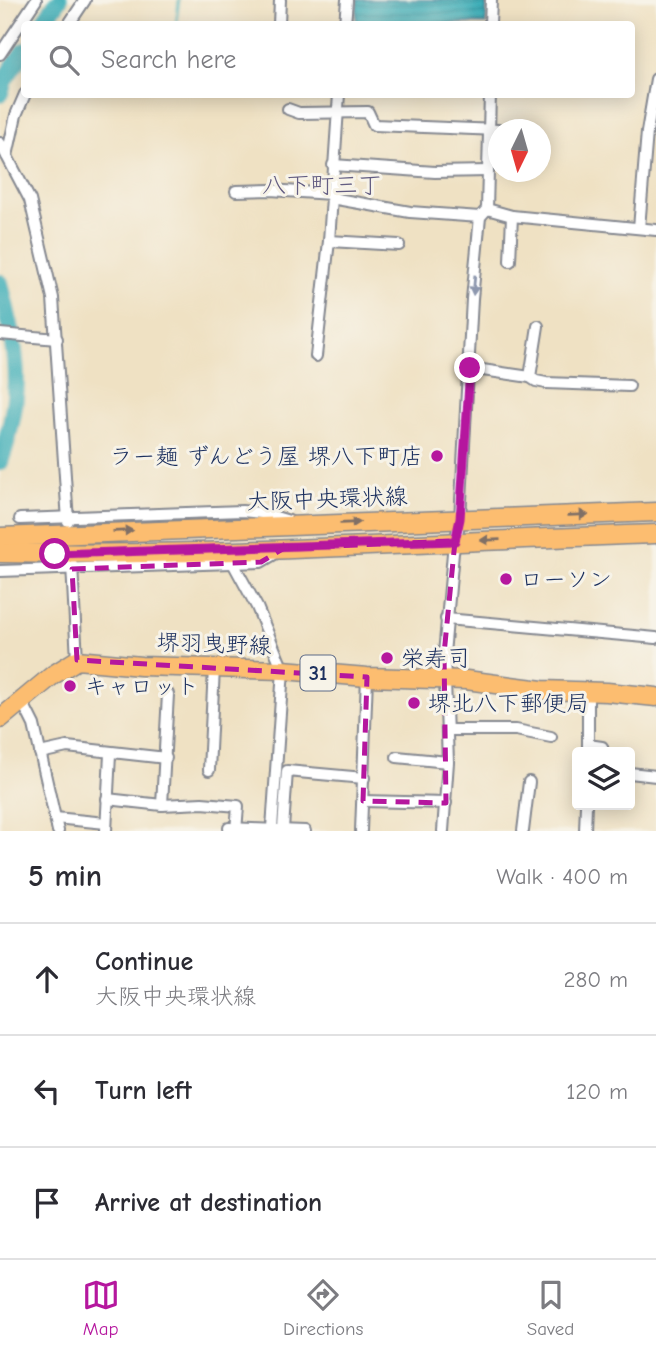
<!DOCTYPE html>
<meta charset="utf-8">
<style>
body{margin:0;font-family:"Comic Neue","Klee One",sans-serif;background:#f2f2f3;color:#2b2b33}
.controls{position:absolute;right:21px;bottom:21px;display:grid;overflow:hidden;border-radius:7px;box-shadow:0 4px 18px #0003}
.controls button{width:63px;height:63px;display:grid;place-items:center;padding:0;border:0;border-bottom:2px solid #e1e1e2;background:#fff;color:#2b2b33;font:35px sans-serif}
.compass{position:absolute;left:488px;top:119px;width:63px;height:63px;border-radius:50%;background:#fff;box-shadow:0 4px 18px #0003;rotate:185deg}
.stop{position:absolute;width:21px;height:21px;margin:-16px;border:5px solid #b5179e;border-radius:50%;background:#fff}
.stop.end{background:#b5179e;border-color:#fff;box-shadow:0 2px 7px #0008}
.list{margin:0;padding:0;list-style:none}
h2{display:flex;justify-content:space-between;align-items:center;height:91px;margin:0;padding:0 28px;font-size:30px}
h2 small{font-size:23px;font-weight:400;color:#7c7c81}
.list li{display:grid;grid-template-columns:46px 1fr auto;gap:21px;align-items:center;box-sizing:border-box;height:112px;padding:0 28px;border-top:2px solid #e1e1e2}
.list b{display:block;font-size:26px;white-space:nowrap}
.list p{margin:0;font-size:23px;white-space:nowrap;color:#7c7c81}
.list em{font-size:23px;font-style:normal;color:#7c7c81}
.icon{flex:none;width:38px;height:38px;fill:none;stroke:currentColor;stroke-width:2;stroke-linecap:round;stroke-linejoin:round}
.map{position:relative;flex:none;width:656px;height:831px;overflow:hidden}
.search{position:absolute;background:#fff;box-shadow:0 4px 18px #0003;left:21px;right:21px;top:21px;height:77px;display:flex;align-items:center;gap:18px;box-sizing:border-box;padding:0 24px;border-radius:7px;color:#7c7c81;font-size:26px}
.sheet{height:427px;background:#fff}
nav{display:flex;justify-content:space-around;align-items:center;box-sizing:border-box;height:98px;border-top:2px solid #e1e1e2;background:#fff;font-size:19px;color:#7c7c81}
nav a{display:grid;justify-items:center;gap:4px}
nav .on{color:#b5179e}
.map>svg:first-child{display:block}
</style>
<div class="map">
<svg width="656" height="831" viewBox="0 0 656 831">
<defs>
<pattern id="water-rules" width="6" height="5" patternUnits="userSpaceOnUse" patternTransform="scale(1.75)"><rect width="6" height="5" fill="#3daeb8"/><path d="M0 2.5h6" fill="none" stroke="#328e99"/></pattern>
</defs>
<rect width="100%" height="100%" fill="#f7f3e8"/>
<filter id="ink" filterUnits="userSpaceOnUse"><feTurbulence type="fractalNoise" baseFrequency=".0143" numOctaves="2"/><feDisplacementMap in="SourceGraphic" scale="14" xChannelSelector="R" yChannelSelector="G"/><feConvolveMatrix kernelMatrix="1 2 1 2 8 2 1 2 1" color-interpolation-filters="sRGB"/></filter>
<filter id="wash" filterUnits="userSpaceOnUse"><feTurbulence type="fractalNoise" baseFrequency=".00686" numOctaves="4" result="noise"/><feDisplacementMap in="SourceGraphic" scale="28" xChannelSelector="R" yChannelSelector="G"/><feGaussianBlur stdDeviation="1.57" result="paint"/><feColorMatrix in="noise" values="0 0 0 0 0 0 0 0 0 0 0 0 0 0 0 0 0 1.4 0 .05"/><feComposite in="paint" operator="in"/></filter>
<g filter="url(#wash)">
<rect width="100%" height="100%" fill="#efe1c3"/>
<path fill="url(#water-rules)" stroke="#2c6e8b" stroke-width="2" d="M357 0H487L486 24H356Z"/>
<g fill="none" stroke-linecap="round" stroke-linejoin="round">
<path stroke="#3daeb8" stroke-width="2.5" d="M176 24 179 0"/>
<g stroke="#3daeb8" stroke-width="18">
<path d="M42 24 59 0"/>
<path d="M0 93 4 80 24 51"/>
<path d="M0 283C17 353 25 391 0 462"/>
</g>
</g>
</g>
<g filter="url(#ink)">
<g fill="none" stroke-linecap="round" stroke-linejoin="round">
<g stroke="#858890" stroke-width="14">
<g id="minor">
<path d="M69 24 85 0"/>
<path d="M279 24 280 0"/>
<path d="M345 24 347 0"/>
<path d="M490 24 491 0"/>
<path d="M0 54 36 0"/>
<path d="M288 109 299 113 368 112 374 125 498 130"/>
<path d="M0 143 30 200 53 298 68 521"/>
<path d="M7 156 16 115 25 94"/>
<path d="M333 165 435 172 488 171"/>
<path d="M236 191 270 190 331 194"/>
<path d="M331 198 410 212 480 217"/>
<path d="M487 209 512 216 656 230"/>
<path d="M639 228 647 132 656 79"/>
<path d="M329 241 399 245"/>
<path d="M510 261 512 216"/>
<path d="M0 334 57 339"/>
<path d="M316 356 329 241 339 94"/>
<path d="M469 368 530 377 538 326"/>
<path d="M530 377 536 381 546 383 629 386"/>
<path d="M20 519 242 511 262 513 289 521"/>
<path d="M233 563 257 607 283 670 272 828"/>
<path d="M72 565 77 660"/>
<path d="M0 571 261 562 278 552"/>
<path d="M446 619 656 638"/>
<path d="M588 691V752"/>
<path d="M22 701 34 725 58 831"/>
<path d="M447 730H516L551 737"/>
<path d="M588 745 602 747 603 752"/>
<path d="M40 753 67 747 166 758"/>
<path d="M397 757 448 762"/>
<path d="M209 770 214 668"/>
<path d="M630 773 656 776"/>
<path d="M107 799 162 805 168 694"/>
<path d="M363 801 446 803"/>
<path d="M162 805 202 803 238 806 236 831"/>
<path d="M55 818 106 823"/>
<path d="M229 828 305 831"/>
<path d="M283 829 287 771 364 778"/>
<path d="M106 831 110 754"/>
<path d="M361 831 367 677"/>
<path d="M443 831 448 762 444 654 453 553 460 519 472 299 480 217 487 209 490 94"/>
<path d="M523 831 529 782"/>
<path d="M585 831 586 805"/>
</g>
</g>
<g stroke="#858890" stroke-width="21">
<g id="primary">
<path d="M0 537 656 512"/>
<path d="M0 553C217 557 439 541 656 534"/>
<path d="M0 719 53 675 77 660 141 666 283 670 367 677 466 680 542 690 607 692 656 697"/>
</g>
</g>
<use href="#minor" stroke="#fff" stroke-width="10"/>
<use href="#primary" stroke="#fcbd6f" stroke-width="18"/>
</g>
<defs><path id="oneway-solid" d="M-6-.8H1V-3.2L6.5 0L1 3.2V.8H-6Z" transform="scale(1.75)"/></defs>
<use fill="#8d97ae" href="#oneway-solid" transform="translate(474 285) rotate(95)"/>
<g fill="#806f66">
<use href="#oneway-solid" transform="translate(578 515) rotate(-2)"/>
<use href="#oneway-solid" transform="translate(350 523) rotate(-2)"/>
<use href="#oneway-solid" transform="translate(123 531) rotate(-2)"/>
<use href="#oneway-solid" transform="translate(490 540) rotate(178)"/>
</g>
</g>
<g fill="none" stroke-linecap="round" stroke-linejoin="round" filter="url(#ink)">
<path stroke="#b5179e" stroke-width="9" d="M55 554 455 541 460 519 470 368"/>
</g>
<path fill="none" stroke="#b5179e" stroke-width="5" stroke-dasharray="14 9" stroke-linejoin="round" d="M455 541 444 654 446 803 363 801 367 677 77 660 72 569 261 562 284 548Z"/>
<g fill="#b5179e" stroke="#f7f3e8" stroke-width="2.5">
<circle cx="437" cy="456" r="7"/>
<circle cx="506" cy="579" r="7"/>
<circle cx="387" cy="658" r="7"/>
<circle cx="70" cy="686" r="7"/>
<circle cx="414" cy="703" r="7"/>
</g>
<g text-anchor="middle" dominant-baseline="central" stroke-width="6" stroke-linejoin="round" paint-order="stroke">
<rect fill="#f7f3e8" stroke="#5d6a87" stroke-width="2" x="300.5" y="655.5" width="35" height="35" rx="5"/>
<g font-size="21" font-weight="bold" fill="#1b2f5e">
<text x="318" y="673">31</text>
</g>
<g font-size="23" fill="#1b2f5e" stroke="#f7f3e8" text-anchor="start">
<text x="423" y="456" text-anchor="end">ラー麺 ずんどう屋 堺八下町店</text>
<text x="520" y="579">ローソン</text>
<text x="401" y="658">栄寿司</text>
<text x="84" y="686">キャロット</text>
<text x="428" y="703">堺北八下郵便局</text>
</g>
<g font-size="23" fill="#1b2f5e" stroke="#f7f3e8">
<text transform="translate(327 499) rotate(-2)">大阪中央環状線</text>
<text transform="translate(214 644) rotate(2)">堺羽曳野線</text>
</g>
<g font-size="24" fill="#635d82" stroke="#f7f3e8">
<text x="322" y="185">八下町三丁</text>
</g>
</g>
</svg>
<div class="controls">
<button><svg class="icon" aria-label="layers" viewBox="0 0 24 24"><path d="M12 4l9 5-9 5-9-5zM3 14l9 5 9-5"/></svg></button>
</div>
<svg class="compass" viewBox="-18 -18 36 36"><path d="M0-13l5 13h-10z" fill="#e53935"/><path d="M0 13l5-13h-10z" fill="#7c7c81"/></svg>
<div class="stop" style="left:55px;top:554px"></div>
<div class="stop end" style="left:470px;top:368px"></div>
<div class="search"><svg class="icon" aria-label="search" viewBox="0 0 24 24"><circle cx="10" cy="10" r="6"/><path d="M15 15l6 6"/></svg>Search here</div>
</div>
<section class="sheet">
<h2>5 min<small>Walk · 400 m</small></h2>
<ul class="list">
<li><svg class="icon" aria-label="ahead" viewBox="0 0 24 24"><path d="M12 20V5M6 11l6-6 6 6"/></svg><div><b>Continue</b><p>大阪中央環状線</p></div><em>280 m</em></li>
<li><svg class="icon" aria-label="left" viewBox="0 0 24 24"><path d="M17 20v-9H6M10 6l-5 5 5 5"/></svg><div><b>Turn left</b></div><em>120 m</em></li>
<li><svg class="icon" aria-label="arrive" viewBox="0 0 24 24"><path d="M6 21V4h12l-3 4 3 4H6"/></svg><div><b>Arrive at destination</b></div></li>
</ul>
</section>
<nav>
<a class="on"><svg class="icon" aria-label="map" viewBox="0 0 24 24"><path d="M3 6l6-2 6 2 6-2v14l-6 2-6-2-6 2zM9 4v14M15 6v14"/></svg>Map</a>
<a><svg class="icon" aria-label="directions" viewBox="0 0 24 24"><path d="M12 3l9 9-9 9-9-9zM9 14v-3h6M13 9l2 2-2 2"/></svg>Directions</a>
<a><svg class="icon" aria-label="saved" viewBox="0 0 24 24"><path d="M7 4h10v16l-5-4-5 4z"/></svg>Saved</a>
</nav>
